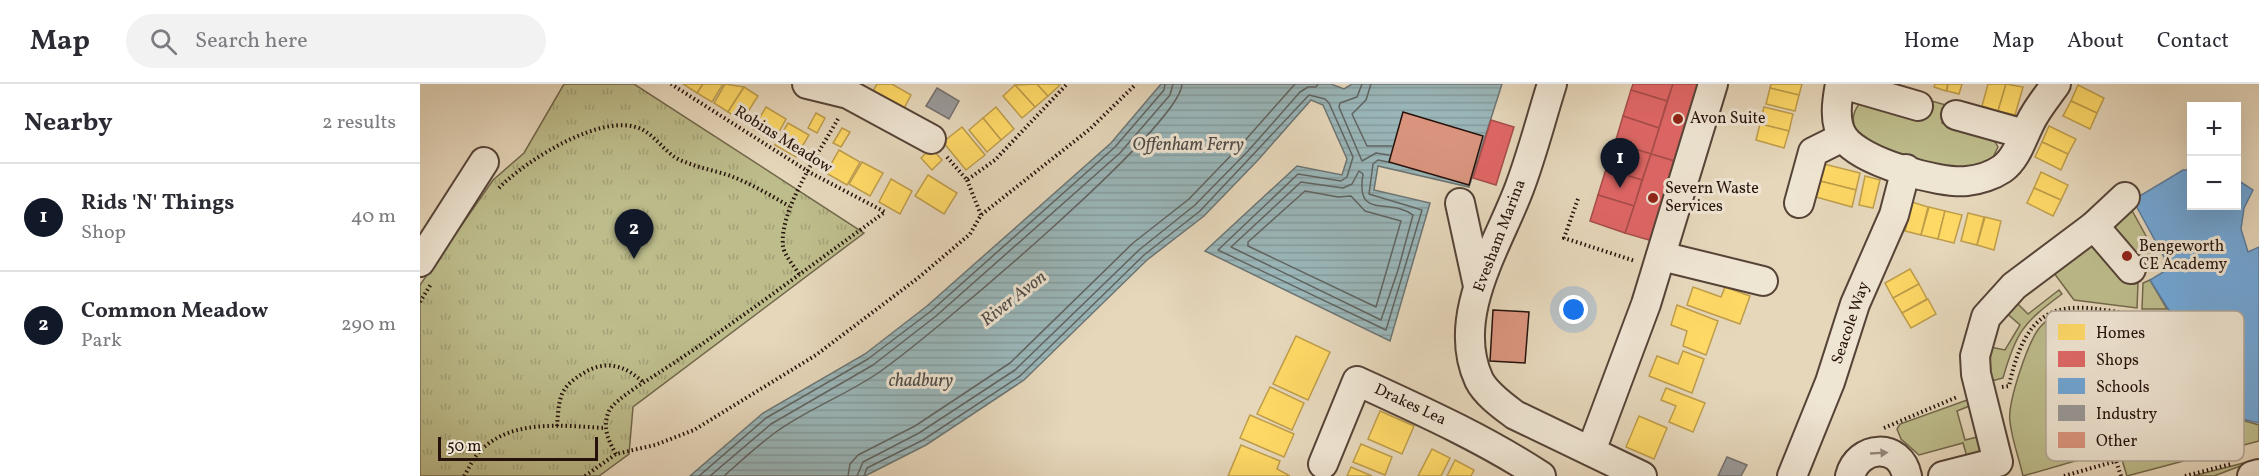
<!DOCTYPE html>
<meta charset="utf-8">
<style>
body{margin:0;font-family:Vollkorn,serif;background:#f2f2f3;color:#2b2b33}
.controls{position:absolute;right:18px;top:18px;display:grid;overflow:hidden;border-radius:0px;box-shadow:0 6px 24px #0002}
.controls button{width:54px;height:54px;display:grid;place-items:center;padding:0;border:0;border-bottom:2px solid #e1e1e2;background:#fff;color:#2b2b33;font:30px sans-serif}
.scale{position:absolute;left:18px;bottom:15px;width:160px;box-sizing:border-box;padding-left:6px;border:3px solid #26120b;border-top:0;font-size:16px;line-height:21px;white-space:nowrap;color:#26120b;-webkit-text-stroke:4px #efe5d3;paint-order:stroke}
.you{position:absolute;left:1154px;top:226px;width:21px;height:21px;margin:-15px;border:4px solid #fff;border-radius:50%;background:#1a73e8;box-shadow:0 0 0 9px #1a73e833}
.badge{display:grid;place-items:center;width:39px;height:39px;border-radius:50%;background:#111827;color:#fff;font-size:20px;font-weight:700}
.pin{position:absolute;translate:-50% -50px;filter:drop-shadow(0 2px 3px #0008)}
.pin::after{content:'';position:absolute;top:32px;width:21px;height:18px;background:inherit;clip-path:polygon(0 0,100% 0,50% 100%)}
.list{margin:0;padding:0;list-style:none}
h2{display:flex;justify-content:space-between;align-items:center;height:78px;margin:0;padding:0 24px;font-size:26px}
h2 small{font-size:20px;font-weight:400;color:#7c7c81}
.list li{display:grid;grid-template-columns:39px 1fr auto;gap:18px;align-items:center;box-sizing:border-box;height:108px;padding:0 24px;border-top:2px solid #e1e1e2}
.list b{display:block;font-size:22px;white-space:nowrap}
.list p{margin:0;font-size:20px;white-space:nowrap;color:#7c7c81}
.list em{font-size:20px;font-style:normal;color:#7c7c81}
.icon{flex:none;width:33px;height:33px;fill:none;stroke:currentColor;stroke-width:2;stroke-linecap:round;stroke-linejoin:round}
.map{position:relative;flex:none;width:1839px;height:392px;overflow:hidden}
header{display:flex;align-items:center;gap:36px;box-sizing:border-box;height:84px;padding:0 30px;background:#fff;border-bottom:2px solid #e1e1e2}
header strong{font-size:28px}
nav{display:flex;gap:33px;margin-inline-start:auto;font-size:21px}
.search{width:420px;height:54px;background:#f2f2f3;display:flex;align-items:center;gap:15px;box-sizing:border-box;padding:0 21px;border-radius:33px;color:#7c7c81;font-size:22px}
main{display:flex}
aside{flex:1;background:#fff}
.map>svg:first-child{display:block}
</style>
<header>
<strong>Map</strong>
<div class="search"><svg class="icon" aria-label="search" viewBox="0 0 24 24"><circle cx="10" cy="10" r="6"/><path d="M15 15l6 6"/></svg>Search here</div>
<nav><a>Home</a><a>Map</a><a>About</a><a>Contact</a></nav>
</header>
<main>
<aside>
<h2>Nearby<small>2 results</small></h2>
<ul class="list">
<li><span class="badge">1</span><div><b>Rids 'N' Things</b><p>Shop</p></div><em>40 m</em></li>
<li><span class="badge">2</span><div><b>Common Meadow</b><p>Park</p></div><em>290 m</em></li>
</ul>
</aside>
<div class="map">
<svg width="1839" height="392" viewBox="0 0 1839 392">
<defs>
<pattern id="park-tufts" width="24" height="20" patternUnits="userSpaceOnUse" patternTransform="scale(1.5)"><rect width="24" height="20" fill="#bdbc8b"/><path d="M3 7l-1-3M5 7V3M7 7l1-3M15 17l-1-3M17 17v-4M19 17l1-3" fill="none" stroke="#a2a177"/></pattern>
<pattern id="water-rules" width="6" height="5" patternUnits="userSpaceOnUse" patternTransform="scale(1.5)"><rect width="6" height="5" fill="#9ab7ba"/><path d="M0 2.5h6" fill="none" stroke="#859c9f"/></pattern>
</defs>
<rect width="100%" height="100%" fill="#e6d7bb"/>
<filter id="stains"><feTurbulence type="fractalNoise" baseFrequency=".00333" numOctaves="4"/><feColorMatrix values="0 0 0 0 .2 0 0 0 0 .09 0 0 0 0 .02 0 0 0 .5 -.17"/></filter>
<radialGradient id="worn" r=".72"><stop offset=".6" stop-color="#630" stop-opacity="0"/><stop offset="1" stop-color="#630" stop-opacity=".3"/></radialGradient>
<g fill="#bdbc8b" stroke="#72674b" stroke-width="1.5">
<path d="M1508 16 1526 21 1522 39 1574 56 1578 63 1572 75C1539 97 1479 68 1443 56 1432 44 1429 31 1441 18Z"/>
<path d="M1709 121 1737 172 1716 174 1692 151 1695 132Z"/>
<path d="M1673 159 1708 197 1718 199 1717 224 1654 216 1631 185Z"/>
<path d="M1730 196 1747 225H1722L1723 199Z"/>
<path d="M1639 206 1642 210C1603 239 1596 248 1583 294L1568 298 1565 262 1585 266 1600 241 1584 227 1594 216 1608 230Z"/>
<path d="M1659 228 1719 239 1683 369 1603 392C1599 374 1592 356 1590 338 1587 320 1608 256 1621 242 1631 231 1644 229 1659 228Z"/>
<path d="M1722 282H1729L1805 344 1815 334 1839 341V357L1707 392 1699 366 1715 293Z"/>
<path d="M1550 315 1552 321 1537 327 1545 356 1561 352 1559 371 1548 376 1543 359 1499 371 1481 355 1477 345 1480 340Z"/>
<path d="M1839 375 1794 392H1773Z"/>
</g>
<path fill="url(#park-tufts)" stroke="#72674b" stroke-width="1.5" d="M144 0H214L444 149 213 323 209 370 179 392H0V201L73 96 104 69Z"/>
<path fill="url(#water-rules)" stroke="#6c7574" stroke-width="1.5" d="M741 0H911L924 5 932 0H1082L1049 103 958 82 954 106 1010 119 970 257 785 167 877 82 922 91 927 75 903 21 891 16 838 76 784 132 727 176 604 296 506 361 445 392H270L343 329 445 270 507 222 691 59Z"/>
<g fill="#ffd966" stroke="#be9d4b" stroke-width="1.5">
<path d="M263 0H283L277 9Z"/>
<path d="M283 0H303L292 18 277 9Z"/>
<path d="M305 0 324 3 308 28 294 19Z"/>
<path d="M457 0H472L491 11 481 30 450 13Z"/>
<path d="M617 0 628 12 615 23 595 1Z"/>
<path d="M617 0H640V1L628 12Z"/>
<path d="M1351 0H1382L1379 11 1350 4Z"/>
<path d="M1515 0H1528L1526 7 1514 3Z"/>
<path d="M1528 0H1542L1539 10 1527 7Z"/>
<path d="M1568 0H1586L1578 27 1562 22Z"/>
<path d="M1586 0 1603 3 1595 31 1578 27Z"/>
<path d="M595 1 615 23 602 34 583 12Z"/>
<path d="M1658 1 1684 14 1677 29 1651 17Z"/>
<path d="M324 3 338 12 322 37 308 28Z"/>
<path d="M1350 4 1379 11 1375 27 1346 20Z"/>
<path d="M1651 17 1677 29 1670 45 1643 32Z"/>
<path d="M346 23 366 35 354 57 333 45Z"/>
<path d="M576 23 594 45 581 56 563 34Z"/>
<path d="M1344 23 1373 30 1369 47 1340 40Z"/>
<path d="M396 29 405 34 397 49 388 44Z"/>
<path d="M563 34 581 56 567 68 549 46Z"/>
<path d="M368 39 389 51 376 73 355 61Z"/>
<path d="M1340 40 1369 47 1364 64 1336 56Z"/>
<path d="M1629 42 1656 55 1648 70 1622 58Z"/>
<path d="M542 43 565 71 546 86 523 58Z"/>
<path d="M422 44 430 48 421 63 413 59Z"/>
<path d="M1622 58 1648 70 1641 86 1615 73Z"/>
<path d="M511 64 522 76 512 86 501 74Z"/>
<path d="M419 66 440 78 427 101 406 89Z"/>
<path d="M442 78 463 89 450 112 429 100Z"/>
<path d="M1404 80 1440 89 1436 106 1400 97Z"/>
<path d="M1621 88 1648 101 1641 116 1614 104Z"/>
<path d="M508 91 537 109 524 130 495 112Z"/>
<path d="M1445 92 1460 96 1453 124 1439 121Z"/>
<path d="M471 95 492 107 480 130 459 118Z"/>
<path d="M1400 97 1436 106 1432 123 1396 113Z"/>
<path d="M1614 104 1641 116 1633 132 1607 119Z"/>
<path d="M1492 118 1508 123 1501 151 1485 147Z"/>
<path d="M1509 123 1525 127 1518 155 1501 151Z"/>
<path d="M1525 127 1542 131 1534 159 1518 155Z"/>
<path d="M1548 129 1564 133 1557 161 1541 157Z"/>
<path d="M1565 133 1581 137 1574 166 1557 161Z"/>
<path d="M1490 185 1499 200 1473 214 1465 199Z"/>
<path d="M1499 200 1507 215 1482 229 1473 214Z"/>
<path d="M1273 203 1301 213 1305 203 1330 212 1320 240 1267 221Z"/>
<path d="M1508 215 1516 230 1491 244 1482 229Z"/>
<path d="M1257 221 1298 237 1286 271 1263 262 1267 247 1251 241Z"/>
<path d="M876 252 910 268 888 316 853 300Z"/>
<path d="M1263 267 1284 275 1272 309 1229 292 1237 272 1258 280Z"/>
<path d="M850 303 884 319 872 346 837 330Z"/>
<path d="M1246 304 1285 319 1273 348 1249 338 1256 322 1241 316Z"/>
<path d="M960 327 994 342 982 370 948 355Z"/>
<path d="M830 331 874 350 864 373 820 354Z"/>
<path d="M1219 332 1247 344 1234 375 1206 363Z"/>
<path d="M941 360 972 373 965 391 933 378Z"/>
<path d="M821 361 860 377 857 385 870 392H808Z"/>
<path d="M1012 365 1030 374 1021 392H998Z"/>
<path d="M1035 376 1054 386 1051 392H1027Z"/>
<path d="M931 383 952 392H927Z"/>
</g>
<g fill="#e06666" stroke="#a84d4b" stroke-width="1.5">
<path d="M1213 0H1253L1247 17 1211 6Z"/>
<path d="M1253 0H1286L1261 79 1231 70Z"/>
<path d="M1211 6 1247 17 1239 44 1203 32Z"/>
<path d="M1203 32 1239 44 1231 70 1195 59Z"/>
<path d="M1071 36 1094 43 1076 101 1053 94Z"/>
<path d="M1195 59 1231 70 1222 96 1186 85Z"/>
<path d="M1231 70 1261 79 1236 158 1205 149Z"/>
<path d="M1186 85 1222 96 1214 122 1178 111Z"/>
<path d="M1178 111 1214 122 1205 149 1170 137Z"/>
</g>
<path fill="#6fa8dc" stroke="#597b9d" stroke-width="1.5" d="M1763 86H1772V122H1816V95L1833 106 1824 124 1821 145 1828 168 1839 163V339L1814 333 1809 338 1775 310 1787 284 1788 265H1796L1793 251 1778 258 1772 244 1762 247 1730 196 1750 184 1713 116Z"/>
<g fill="#999" stroke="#76706e" stroke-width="1.5">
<path d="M517 4 539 17 529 35 506 22Z"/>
<path d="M1307 373 1327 381 1321 392H1298Z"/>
</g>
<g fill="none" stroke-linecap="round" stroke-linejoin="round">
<g stroke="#606462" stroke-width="1.5">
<path d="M942 0 937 13 920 19 919 23 942 77 956 69 969 71"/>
<path d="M951 0 946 16 932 30 947 62H972"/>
<path d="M939 87 943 90C935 137 970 113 993 131L978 186 961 236 811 163 881 98 923 104 932 100Z"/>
<path d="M885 107 918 113 931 112 945 127 981 137 956 223 828 162V158Z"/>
<path d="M279 392 346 334 448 275 511 227 695 63 744 6 745 0"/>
<path d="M290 392 351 340 453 281 516 232 700 69 750 11 753 0"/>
<path d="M304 392C321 377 338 361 356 348 388 325 426 311 458 289 505 257 761 42 762 0"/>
<path d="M428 392 430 380 438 371 495 342 590 279 713 159 769 115 821 61 875 0"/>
<path d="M437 392 443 378 499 349 595 286 719 166 775 121 828 67 880 8 888 3H896L898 0"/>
<path d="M444 392 447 384 503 356 600 292 724 171 780 127 889 11 905 15 909 19 933 73 927 93 921 97 878 90 798 166 966 246 1002 126 949 110 953 80 958 76 968 78"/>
</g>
</g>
<g fill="#db957f" stroke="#26120b" stroke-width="1.5">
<path d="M983 28 1063 52 1049 101 969 78Z"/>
<path d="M1073 226 1109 228 1105 279 1070 277Z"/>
</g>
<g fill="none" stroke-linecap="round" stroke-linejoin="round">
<g stroke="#564337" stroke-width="32">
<g id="minor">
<path d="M387 0 428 10 511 55"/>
<path d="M1132 0C1121 35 1112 71 1099 105 1077 163 1030 233 1059 296 1066 310 1083 322 1095 331L1222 392"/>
<path d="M1420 0C1417 16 1413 39 1424 54 1441 78 1519 100 1547 97 1559 96 1573 91 1582 85 1599 73 1604 47 1615 30 1621 20 1629 10 1636 0"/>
<path d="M1422 0 1498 22"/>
<path d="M1536 31 1604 50"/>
<path d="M1040 119 1058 202"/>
<path d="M1379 119 1393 68 1423 53"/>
<path d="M1674 142 1711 185"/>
<path d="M1241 172 1343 197"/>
<path d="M0 178 64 78"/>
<path d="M1171 367 1226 220 1293 0"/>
<path d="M903 380 937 297C1000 326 1063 354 1121 392"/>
<path d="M1372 392 1410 298 1435 220 1474 131 1486 85"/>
<path d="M1430 392C1438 361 1480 358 1487 392"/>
<path d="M1523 392 1578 378 1556 290 1555 272 1566 233 1594 202 1674 142 1705 113"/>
<path d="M1832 392 1839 390"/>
</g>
</g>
<g stroke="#26120b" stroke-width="4" stroke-dasharray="1.5 3" stroke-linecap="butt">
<path d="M527 73 547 96 575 76 647 0"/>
<path d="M547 96 561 131"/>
<path d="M79 104C105 77 183 27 221 45 236 52 245 69 260 76 276 83 292 86 308 91 330 99 350 111 369 122"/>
<path d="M1158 115 1144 154 1215 177"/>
<path d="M379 190C374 182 364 171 363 162 359 125 401 66 419 33"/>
<path d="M0 218 11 200"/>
<path d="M1582 303 1589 302C1613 188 1670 231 1754 235"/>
<path d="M137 342C138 332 138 320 142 310 146 301 154 295 162 290 185 275 205 281 224 299"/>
<path d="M1464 344 1537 313"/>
<path d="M196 370C188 356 182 343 189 327 195 315 228 296 240 288 317 238 390 182 465 128L389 88 251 0"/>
<path d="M44 392C49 384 53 375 59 368 91 334 144 342 185 344"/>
<path d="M165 392 196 370 235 361 274 346 396 271 498 194 550 150 561 131 670 45 716 0"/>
<path d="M1644 392 1696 377"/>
<path d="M1701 392 1692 365 1727 234"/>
<path d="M1765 392 1811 380"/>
</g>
<use href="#minor" stroke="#efe5d3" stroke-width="28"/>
</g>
<defs><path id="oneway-solid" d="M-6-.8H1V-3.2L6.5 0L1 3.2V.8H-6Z" transform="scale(1.5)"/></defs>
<use fill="#958679" href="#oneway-solid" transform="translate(1459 369) rotate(-3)"/>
<g fill="#8f2418" stroke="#efe5d3" stroke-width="2">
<circle cx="1258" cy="35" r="6"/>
<circle cx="1233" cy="114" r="6"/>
<circle cx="1707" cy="172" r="6"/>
</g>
<g text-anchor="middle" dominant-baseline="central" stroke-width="6" stroke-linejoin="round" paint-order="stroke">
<g font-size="16" fill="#26120b" stroke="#efe5d3" text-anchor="start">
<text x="1270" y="35">Avon Suite</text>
<text x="1245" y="105">Severn Waste<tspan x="1245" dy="18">Services</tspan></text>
<text x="1719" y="163">Bengeworth<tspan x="1719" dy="18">CE Academy</tspan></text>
</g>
<g font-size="16" fill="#26120b" stroke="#efe5d3">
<text transform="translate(363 56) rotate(32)">Robins Meadow</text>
<text transform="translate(1080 152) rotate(-69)">Evesham Marina</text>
<text transform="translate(1431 239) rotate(-71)">Seacole Way</text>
<text transform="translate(990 321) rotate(25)">Drakes Lea</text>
</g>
<g font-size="18" font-style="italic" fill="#4f4c48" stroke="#efe5d3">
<text x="768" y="61">Offenham Ferry</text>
<text transform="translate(594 215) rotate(-38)">River Avon</text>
<text x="501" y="297">chadbury</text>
</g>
</g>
<rect x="1626" y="227" width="198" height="150" rx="9" fill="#efe5d3" stroke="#b3a697" stroke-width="1.5"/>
<rect x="1638" y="240" width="27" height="16" fill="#ffd966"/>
<rect x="1638" y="267" width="27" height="16" fill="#e06666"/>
<rect x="1638" y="294" width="27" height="16" fill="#6fa8dc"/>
<rect x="1638" y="321" width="27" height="16" fill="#999"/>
<rect x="1638" y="348" width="27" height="16" fill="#db957f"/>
<g font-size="16" fill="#26120b">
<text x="1676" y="254">Homes</text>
<text x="1676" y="281">Shops</text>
<text x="1676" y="308">Schools</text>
<text x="1676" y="335">Industry</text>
<text x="1676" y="362">Other</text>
</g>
<rect width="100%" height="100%" filter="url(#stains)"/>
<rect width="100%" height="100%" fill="url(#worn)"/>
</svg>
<div class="controls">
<button>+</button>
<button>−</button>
</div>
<div class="scale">50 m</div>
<div class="you"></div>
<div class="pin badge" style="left:1200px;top:104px">1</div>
<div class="pin badge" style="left:214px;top:175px">2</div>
</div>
</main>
